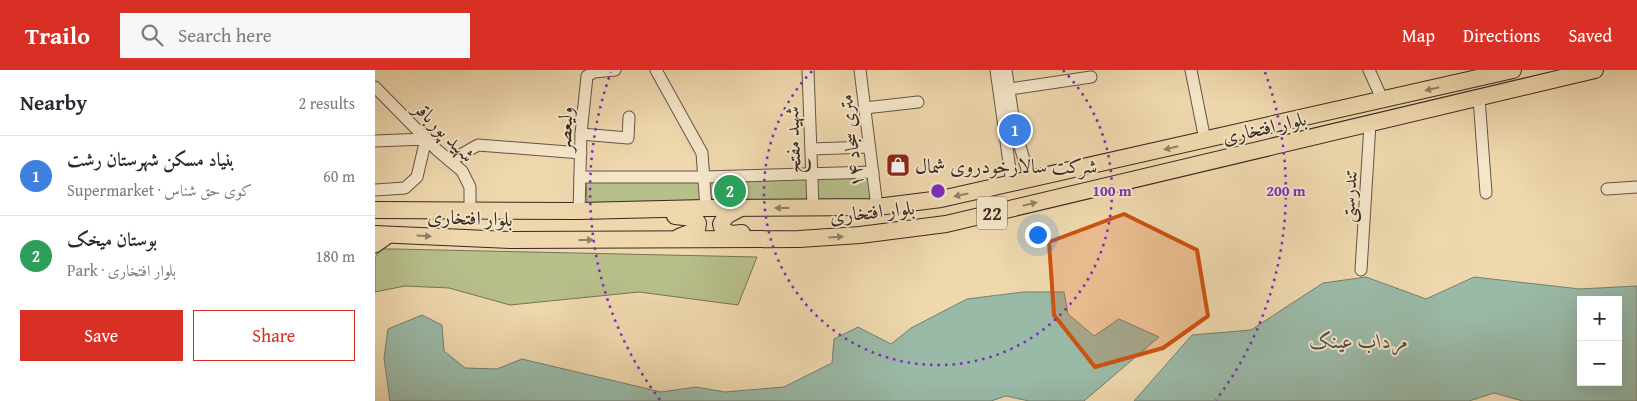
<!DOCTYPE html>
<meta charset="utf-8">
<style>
body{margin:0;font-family:"Gentium Book Plus",Amiri,serif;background:#f7f7f7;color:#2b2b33}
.controls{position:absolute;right:15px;bottom:15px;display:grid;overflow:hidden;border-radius:0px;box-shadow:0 5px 20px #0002}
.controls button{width:45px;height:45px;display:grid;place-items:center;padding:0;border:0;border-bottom:1px solid #e1e1e2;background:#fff;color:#2b2b33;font:25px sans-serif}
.you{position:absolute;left:662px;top:164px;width:18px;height:18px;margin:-12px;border:4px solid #fff;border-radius:50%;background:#1a73e8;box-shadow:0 0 0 8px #1a73e833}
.badge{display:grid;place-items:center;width:32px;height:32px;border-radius:50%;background:#d93025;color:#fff;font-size:16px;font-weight:700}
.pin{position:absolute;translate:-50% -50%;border:2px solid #fff;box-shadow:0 1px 5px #0006}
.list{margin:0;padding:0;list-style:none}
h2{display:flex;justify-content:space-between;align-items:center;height:65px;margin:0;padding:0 20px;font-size:21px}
h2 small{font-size:16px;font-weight:400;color:#7c7c81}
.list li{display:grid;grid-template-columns:32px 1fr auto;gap:15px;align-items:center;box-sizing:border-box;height:80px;padding:0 20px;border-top:1px solid #e1e1e2}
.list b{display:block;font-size:19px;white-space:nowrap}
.list p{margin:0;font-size:16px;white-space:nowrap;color:#7c7c81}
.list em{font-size:16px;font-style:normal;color:#7c7c81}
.actions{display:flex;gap:10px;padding:15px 20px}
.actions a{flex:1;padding:11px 0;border:1px solid #d93025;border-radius:0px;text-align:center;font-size:18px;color:#d93025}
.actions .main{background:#d93025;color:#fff}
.icon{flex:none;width:28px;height:28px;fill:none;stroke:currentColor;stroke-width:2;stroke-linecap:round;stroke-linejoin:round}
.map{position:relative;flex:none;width:1262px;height:331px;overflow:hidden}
header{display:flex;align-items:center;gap:30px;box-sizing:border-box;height:70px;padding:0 25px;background:#d93025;color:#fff}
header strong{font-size:24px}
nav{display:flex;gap:28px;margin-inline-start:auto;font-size:18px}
.search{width:350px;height:45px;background:#f7f7f7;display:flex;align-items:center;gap:12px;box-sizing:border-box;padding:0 18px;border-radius:0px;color:#7c7c81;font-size:19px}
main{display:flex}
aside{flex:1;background:#fff}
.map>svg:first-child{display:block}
</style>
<header>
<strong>Trailo</strong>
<div class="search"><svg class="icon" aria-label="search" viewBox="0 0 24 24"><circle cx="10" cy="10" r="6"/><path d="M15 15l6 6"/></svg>Search here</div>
<nav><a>Map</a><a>Directions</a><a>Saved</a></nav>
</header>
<main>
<aside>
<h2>Nearby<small>2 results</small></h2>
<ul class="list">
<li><span class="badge" style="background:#3f7fe0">1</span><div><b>بنیاد مسکن شهرستان رشت</b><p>Supermarket · کوی حق شناس</p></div><em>60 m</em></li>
<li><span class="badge" style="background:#2e9e5b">2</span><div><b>بوستان میخک</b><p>Park · بلوار افتخاری</p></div><em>180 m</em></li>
</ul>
<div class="actions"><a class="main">Save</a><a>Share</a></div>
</aside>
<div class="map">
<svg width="1262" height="331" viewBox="0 0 1262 331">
<rect width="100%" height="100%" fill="#efd8ae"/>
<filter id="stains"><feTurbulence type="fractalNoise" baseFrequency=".004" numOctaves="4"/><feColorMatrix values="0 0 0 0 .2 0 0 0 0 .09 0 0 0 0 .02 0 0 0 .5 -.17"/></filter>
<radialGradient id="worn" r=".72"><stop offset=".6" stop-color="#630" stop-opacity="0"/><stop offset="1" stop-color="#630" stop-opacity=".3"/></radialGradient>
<g fill="#b7bf8b" stroke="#777456">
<path d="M496 103 498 133H212L211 110Z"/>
<path d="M6 179H19L382 187 363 235 264 222 135 235 74 218 30 216 0 222V187Z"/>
</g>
<g fill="#9abaa8" stroke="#728072" fill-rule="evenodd">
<path d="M991 207 1051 229 1099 207 1205 219 1262 216V331H1148L1119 323 1094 331H759L817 265 876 260 948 213ZM1206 230H1243V312H1206Z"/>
<path d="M648 222H689L693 244 719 266 744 249 784 267 709 331H654L631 326 616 331H15L9 288 13 259 47 245 67 255 69 281 90 298 122 299 147 289 286 322 321 317 350 322 409 317 457 293 459 269 483 257 516 274 536 258 592 229Z"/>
</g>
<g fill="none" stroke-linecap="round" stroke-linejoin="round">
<g stroke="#655545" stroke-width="13">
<g id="minor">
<path d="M281 0 327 83 331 138"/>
<path d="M433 0 438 138"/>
<path d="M485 0 502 137"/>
<path d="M621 0 637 114"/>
<path d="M631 0 640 60 655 109"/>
<path d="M816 0 830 70"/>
<path d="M994 0 1008 31"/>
<path d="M0 17 62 80 87 101 95 117V140"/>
<path d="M628 20 716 7"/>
<path d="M1104 28 1111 123"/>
<path d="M490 38 543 32"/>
<path d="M206 64 253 68 254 47"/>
<path d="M0 71 51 69 42 107 30 118 0 120"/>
<path d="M437 79 494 77"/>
<path d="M75 91 103 75 206 83"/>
<path d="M205 107H329L498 102"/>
<path d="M1232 119 1262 117"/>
<path d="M204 141 206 64 212 6 219 2 240 0"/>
<path d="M986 200 995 54"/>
</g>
</g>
<g stroke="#372922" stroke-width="17">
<path id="major" d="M0 175 14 165"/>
</g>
<g stroke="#372922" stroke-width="18">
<g id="highway">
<path d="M366 138 351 146 346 154 348 160 355 164 367 163"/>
<path d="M0 140 204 141 331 138 502 137 566 129 1138 0"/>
<path d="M300 146 319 148 323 153 322 160 304 167"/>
<path d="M0 164 136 170 424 169 485 165 571 154 1220 0"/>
</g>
</g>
<use href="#minor" stroke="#f5e6ca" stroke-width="11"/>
<use href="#major" stroke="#efd8ae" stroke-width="15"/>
<use href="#highway" stroke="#efd8ae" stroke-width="16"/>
</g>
<defs><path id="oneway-solid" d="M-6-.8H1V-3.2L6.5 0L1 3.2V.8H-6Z" transform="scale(1.25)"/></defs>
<g fill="#938068">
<use href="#oneway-solid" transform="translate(1057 19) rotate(167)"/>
<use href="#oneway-solid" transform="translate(796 78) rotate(167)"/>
<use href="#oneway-solid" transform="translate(586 125) rotate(168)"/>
<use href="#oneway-solid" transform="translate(655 134) rotate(-13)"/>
<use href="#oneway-solid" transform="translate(407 138) rotate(180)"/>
<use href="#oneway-solid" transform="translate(49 166) rotate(3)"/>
<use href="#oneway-solid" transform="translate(461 167) rotate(-4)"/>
<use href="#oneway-solid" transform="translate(211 170)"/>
</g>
<path fill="#cd520f" fill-opacity="0.2" stroke="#cd520f" stroke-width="4" stroke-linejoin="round" d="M749 144 822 180 833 246 788 278 720 297 679 245 674 172Z"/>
<g fill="none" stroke="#7b2cbf" stroke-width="2.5" stroke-dasharray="2.5 5">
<path d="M688 0A174 174 0 1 1 438 0"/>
<path d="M285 330A348 348 0 0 1 236 2M890 2A348 348 0 0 1 841 330"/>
</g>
<defs>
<g id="shop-square" transform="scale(1.25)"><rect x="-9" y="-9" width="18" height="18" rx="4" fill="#8f2418" stroke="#f5e6ca"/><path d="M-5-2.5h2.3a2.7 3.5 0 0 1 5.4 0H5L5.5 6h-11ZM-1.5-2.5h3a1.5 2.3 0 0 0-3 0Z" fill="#fff"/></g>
</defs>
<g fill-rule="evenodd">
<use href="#shop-square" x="523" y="95"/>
</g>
<g text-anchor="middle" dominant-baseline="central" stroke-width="4" stroke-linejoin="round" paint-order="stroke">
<rect fill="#f5e6ca" stroke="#706254" stroke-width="1" x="602" y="126.5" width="30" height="33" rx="4"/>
<g font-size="19" font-weight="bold" fill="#372922">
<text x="617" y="143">22</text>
</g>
<g font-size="20" fill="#372922" stroke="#f5e6ca">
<text transform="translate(889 57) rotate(-13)">بلوار افتخاری</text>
<text transform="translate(189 59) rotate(-87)">ولیعصر</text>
<text transform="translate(70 61) rotate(45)">شهید پورباقر</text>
<text transform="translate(417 70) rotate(-92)">شهید مفتح</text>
<text transform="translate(475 71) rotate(-97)">۱۴ متری سجاد</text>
<text transform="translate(973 126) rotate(-87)">تندرستی</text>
<text transform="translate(497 141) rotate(-6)">بلوار افتخاری</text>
<text transform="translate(95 147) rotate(2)">بلوار افتخاری</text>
</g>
<g font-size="20" fill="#372922" stroke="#f5e6ca" text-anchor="start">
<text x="540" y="95">شرکت سالارخودروی شمال</text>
</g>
<g font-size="21" font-style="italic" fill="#504d44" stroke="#f5e6ca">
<text x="984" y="270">مرداب عینک</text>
</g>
</g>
<circle cx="563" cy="121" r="8" fill="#7b2cbf" stroke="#f5e6ca" stroke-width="2.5"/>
<g font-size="15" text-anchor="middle" font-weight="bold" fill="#7b2cbf" stroke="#f5e6ca" stroke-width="4" stroke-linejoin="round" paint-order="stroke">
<text x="737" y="126">100 m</text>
<text x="911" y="126">200 m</text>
</g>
<rect width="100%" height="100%" filter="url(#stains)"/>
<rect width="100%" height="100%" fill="url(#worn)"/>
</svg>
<div class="controls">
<button>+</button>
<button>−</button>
</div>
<div class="you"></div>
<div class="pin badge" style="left:640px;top:60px;background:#3f7fe0">1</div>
<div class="pin badge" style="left:355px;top:121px;background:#2e9e5b">2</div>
</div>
</main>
